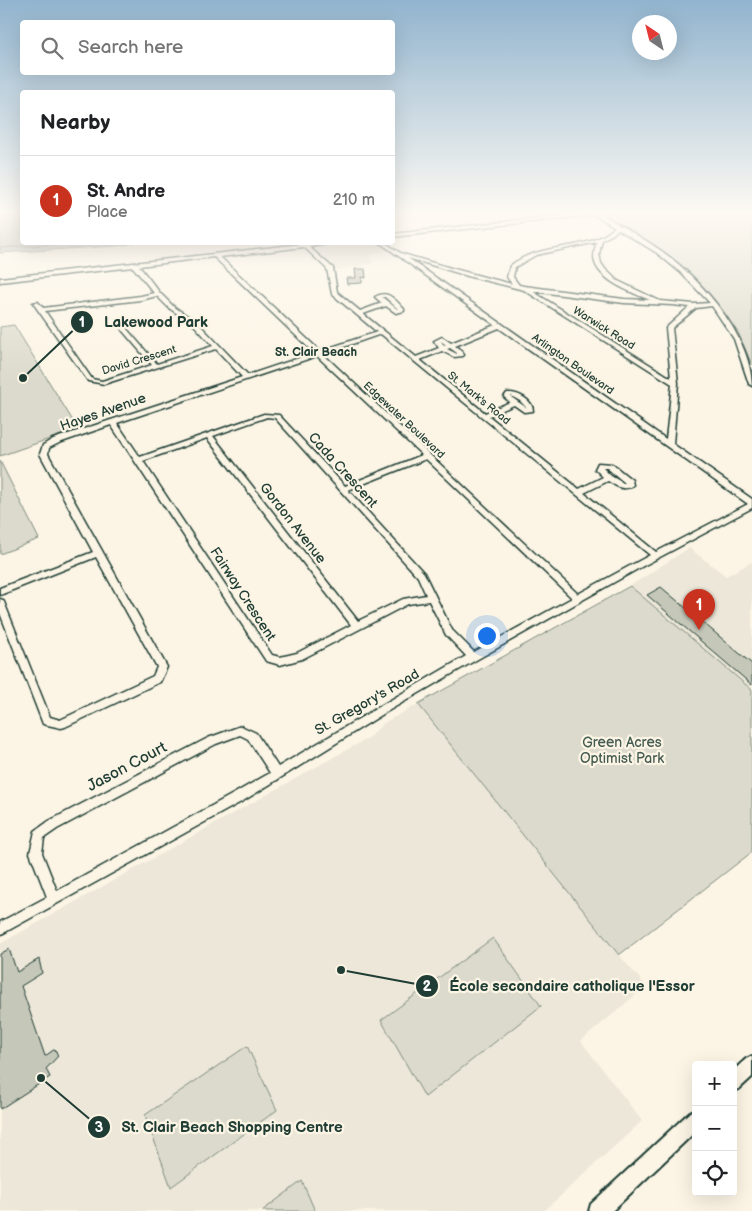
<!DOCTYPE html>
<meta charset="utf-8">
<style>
body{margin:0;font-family:"Balsamiq Sans",sans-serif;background:#f2f2f2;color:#202124}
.controls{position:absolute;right:15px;bottom:15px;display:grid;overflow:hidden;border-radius:5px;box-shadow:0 5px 20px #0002}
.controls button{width:45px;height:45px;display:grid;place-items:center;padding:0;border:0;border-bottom:1px solid #e0e0e0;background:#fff;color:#202124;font:25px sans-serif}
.compass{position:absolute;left:632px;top:15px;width:45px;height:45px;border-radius:50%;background:#fff;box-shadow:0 5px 20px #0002;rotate:325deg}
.you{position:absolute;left:486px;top:635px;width:18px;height:18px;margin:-12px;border:4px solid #fff;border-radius:50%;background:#1a73e8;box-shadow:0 0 0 8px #1a73e833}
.badge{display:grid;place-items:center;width:32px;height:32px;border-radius:50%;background:#c8321e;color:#fff;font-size:16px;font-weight:700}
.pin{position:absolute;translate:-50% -41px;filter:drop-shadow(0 1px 2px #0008)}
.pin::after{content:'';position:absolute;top:26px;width:18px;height:15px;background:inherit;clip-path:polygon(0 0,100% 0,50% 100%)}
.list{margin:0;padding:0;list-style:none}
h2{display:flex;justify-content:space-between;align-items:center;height:65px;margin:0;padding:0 20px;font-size:21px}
h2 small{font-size:16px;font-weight:400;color:#757577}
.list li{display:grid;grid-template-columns:32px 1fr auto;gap:15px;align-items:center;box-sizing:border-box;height:90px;padding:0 20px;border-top:1px solid #e0e0e0}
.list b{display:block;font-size:19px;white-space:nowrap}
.list p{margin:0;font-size:16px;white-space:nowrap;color:#757577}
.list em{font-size:16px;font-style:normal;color:#757577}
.icon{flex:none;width:28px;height:28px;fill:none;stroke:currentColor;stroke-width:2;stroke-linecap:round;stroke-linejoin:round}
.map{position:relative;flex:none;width:752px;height:1211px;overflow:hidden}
.search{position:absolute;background:#fff;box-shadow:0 5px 20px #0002;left:20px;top:20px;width:375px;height:55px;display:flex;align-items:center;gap:12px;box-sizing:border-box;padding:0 18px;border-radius:5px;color:#757577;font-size:19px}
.panel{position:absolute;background:#fff;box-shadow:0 5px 20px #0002;left:20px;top:90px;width:375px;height:155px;border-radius:5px}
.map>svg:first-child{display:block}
</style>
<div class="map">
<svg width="752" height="1211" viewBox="0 0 752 1211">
<rect width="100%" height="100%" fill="#fcf5e5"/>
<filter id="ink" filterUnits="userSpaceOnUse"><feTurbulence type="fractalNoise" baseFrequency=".02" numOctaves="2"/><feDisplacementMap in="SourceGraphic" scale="10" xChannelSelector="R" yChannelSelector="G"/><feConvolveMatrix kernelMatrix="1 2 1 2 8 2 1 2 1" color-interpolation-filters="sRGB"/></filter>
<g filter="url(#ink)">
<g fill="#ece7d8">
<path d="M377 242 388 249 370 255 373 264 335 270 310 248 358 243Z"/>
<path d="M689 548 726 576 752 562V690L630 586Z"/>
<path d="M418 704 619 955 646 986 581 1041 642 1121 544 1211H0V944L368 738 384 723Z"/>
</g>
<g fill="#dcdacc" stroke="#7e8c80">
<path d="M629 212H752V365L738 332 707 294 687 273 671 258 603 216Z"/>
<path d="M14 325 78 429 0 456V327Z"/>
<path d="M0 461 39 539 0 554Z"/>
<path d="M630 586 752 690V852L619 955 418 704Z"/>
<path d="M493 938 541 1006 425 1097 381 1020Z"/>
<path d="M247 1046 277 1110 171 1187 145 1115Z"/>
<path d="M302 1181 315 1211H262Z"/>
</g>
<path fill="#aeb3a7" stroke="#758479" d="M0 212H22V242L134 243 116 246 0 253Z"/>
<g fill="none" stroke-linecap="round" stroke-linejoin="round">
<path stroke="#586c62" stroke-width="1" d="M0 248 87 242"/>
</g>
<g fill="#c5c7b9" stroke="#1f3d34">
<path d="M355 269H365L366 278 362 277V283L347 284 346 278H356Z"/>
<path d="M661 587 752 664V685L647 595Z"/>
<path d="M9 949 17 972 39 959 42 973 21 986 45 1056 55 1049 58 1056 46 1069 50 1077 0 1109V954Z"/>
</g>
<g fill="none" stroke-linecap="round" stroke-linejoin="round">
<g stroke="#1f3d34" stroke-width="3">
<path id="minor" d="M594 212H609L601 214C621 226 641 237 660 250 699 277 752 336 752 386L749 384 734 339 712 306 696 308 672 328 678 383 673 444 752 499V508L643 566 476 660 388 711 243 801 0 935V922L47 897 30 853 35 831 49 821 208 738 241 726 256 733 278 767 382 705 466 656 446 635 429 601 408 604 302 659 280 665 266 661 111 425 59 443 49 448 48 454 167 667 160 682 65 727 61 728 43 724 0 613V599L3 600 4 602 50 717 60 720 153 676 157 667 96 557 0 595V588L93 552 40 454 43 445 53 439 242 377 216 349 104 384 88 381 33 303 38 302 43 308 141 296 154 293 133 267 0 282V278L320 242H340L309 247 333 268 337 292 360 311 382 303 375 297C388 289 395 300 404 309V311L396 313 386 306 363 314 416 357 439 348 434 341 442 337 451 343 495 325 379 242C389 242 394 251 403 254 439 265 475 275 512 284L507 277 510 266C542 240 587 254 615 227L595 215 392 237V234ZM618 229 657 253 680 272 710 303 694 304 660 301 618 281 605 269 601 263 599 254 602 240 613 234ZM597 242C595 247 594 253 594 258 596 280 633 293 650 300L624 299 524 286 519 285 513 277 515 267 536 255ZM304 247 327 269 332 294 377 332 320 351 220 257ZM214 257 314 353 248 375 199 324 173 306 160 293 139 266ZM408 258 471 277 524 290 672 384 666 439ZM532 291 624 303 673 305 689 307 666 328 671 378ZM157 296 169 308 195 326 213 346 157 364 126 328H122V330L152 365 102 381 92 379 45 311 141 300ZM382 297H385L398 309H397ZM499 328 748 504 656 552 584 493 608 481C616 486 624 492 633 485L632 480 612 464 598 463 595 469 603 477 579 489 489 416 514 405 524 412 533 411C533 400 518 392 507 393L504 397 510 402 485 413 420 360 442 351 454 357 463 356 464 355 462 351 455 346ZM381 334 650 555 578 594 323 354ZM441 341 446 345 444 346ZM450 348 457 353V354L447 349ZM317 356 422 455 345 486 279 415 264 414 140 457 117 423ZM511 396 520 401 527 408 511 397ZM267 417 275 418 418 577 426 595 403 599 358 621 213 436ZM207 438 351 625 297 653 280 657 272 655 143 461ZM426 459 572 598 474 652 452 630 424 573 348 490ZM603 468H607L625 483H623L611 476ZM240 735 248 739 270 773 235 793 57 891 42 853 44 838 57 829 216 744Z"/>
</g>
<g stroke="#1f3d34" stroke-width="4">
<g id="major">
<path d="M752 1056V1077L739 1089 733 1092V1071L746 1059Z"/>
<path d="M696 1109V1131L612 1211H589L591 1204 690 1112Z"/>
</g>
</g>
<use href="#minor" fill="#fcf5e5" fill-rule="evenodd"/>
<use href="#major" fill="#fcf5e5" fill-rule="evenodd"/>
</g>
</g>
<linearGradient id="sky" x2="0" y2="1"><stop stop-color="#91b4ce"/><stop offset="0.56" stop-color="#fefaf3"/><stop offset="1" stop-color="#fefaf3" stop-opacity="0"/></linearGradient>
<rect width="752" height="381" fill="url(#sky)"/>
<g text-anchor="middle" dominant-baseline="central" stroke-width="4.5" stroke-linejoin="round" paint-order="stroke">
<g font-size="11" fill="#1f3d34" stroke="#fcf5e5">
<text transform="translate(604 328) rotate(32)">Warwick Road</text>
<text transform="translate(139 360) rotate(-17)">David Crescent</text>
<text transform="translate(573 364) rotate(35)">Arlington Boulevard</text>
<text transform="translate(479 398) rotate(39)">St. Mark's Road</text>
<text transform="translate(404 420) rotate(43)">Edgewater Boulevard</text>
</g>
<g font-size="12" font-weight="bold" fill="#1f3d34" stroke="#fcf5e5">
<text x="316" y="352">St. Clair Beach</text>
</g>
<g font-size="14" fill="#1f3d34" stroke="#fcf5e5">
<text transform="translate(103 412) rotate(-19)">Hayes Avenue</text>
<text transform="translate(343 470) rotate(48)">Cada Crescent</text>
<text transform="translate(293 523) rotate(52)">Gordon Avenue</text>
<text transform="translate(243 594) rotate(57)">Fairway Crescent</text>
<text transform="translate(367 702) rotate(-30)">St. Gregory's Road</text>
</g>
<g font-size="14" fill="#455c52" stroke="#fcf5e5">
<text x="622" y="742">Green Acres<tspan x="622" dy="16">Optimist Park</tspan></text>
</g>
<g font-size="16" fill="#1f3d34" stroke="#fcf5e5">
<text transform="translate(127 767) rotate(-28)">Jason Court</text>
</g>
</g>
<path fill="none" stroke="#1f3d34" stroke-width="2" d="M23 378L82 322M341 970L427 986M41 1078L99 1127"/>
<g fill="#1f3d34" stroke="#fcf5e5" stroke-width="2">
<circle cx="23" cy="378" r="5"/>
<circle cx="341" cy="970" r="5"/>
<circle cx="41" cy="1078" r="5"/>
<circle cx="82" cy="322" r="12"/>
<circle cx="427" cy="986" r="12"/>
<circle cx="99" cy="1127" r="12"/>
</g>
<g font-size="15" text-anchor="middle" font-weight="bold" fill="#fff">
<text x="82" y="327">1</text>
<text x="427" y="991">2</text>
<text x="99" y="1132">3</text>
</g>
<g font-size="15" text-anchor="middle" font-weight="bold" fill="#1f3d34" stroke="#fcf5e5" stroke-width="4.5" stroke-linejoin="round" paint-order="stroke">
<text x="156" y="327">Lakewood Park</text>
<text x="572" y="991">École secondaire catholique l'Essor</text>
<text x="232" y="1132">St. Clair Beach Shopping Centre</text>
</g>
</svg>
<div class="controls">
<button>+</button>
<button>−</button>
<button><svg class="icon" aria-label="locate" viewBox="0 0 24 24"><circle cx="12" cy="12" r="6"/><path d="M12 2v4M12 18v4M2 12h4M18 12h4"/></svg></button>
</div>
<svg class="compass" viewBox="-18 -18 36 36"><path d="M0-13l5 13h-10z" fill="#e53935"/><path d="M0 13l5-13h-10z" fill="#757577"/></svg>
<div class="you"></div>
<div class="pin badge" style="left:699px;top:630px">1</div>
<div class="search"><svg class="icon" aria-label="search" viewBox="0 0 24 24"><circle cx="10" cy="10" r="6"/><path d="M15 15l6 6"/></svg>Search here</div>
<section class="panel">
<h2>Nearby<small></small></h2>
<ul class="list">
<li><span class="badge">1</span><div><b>St. Andre</b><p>Place</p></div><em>210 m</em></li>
</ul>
</section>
</div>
